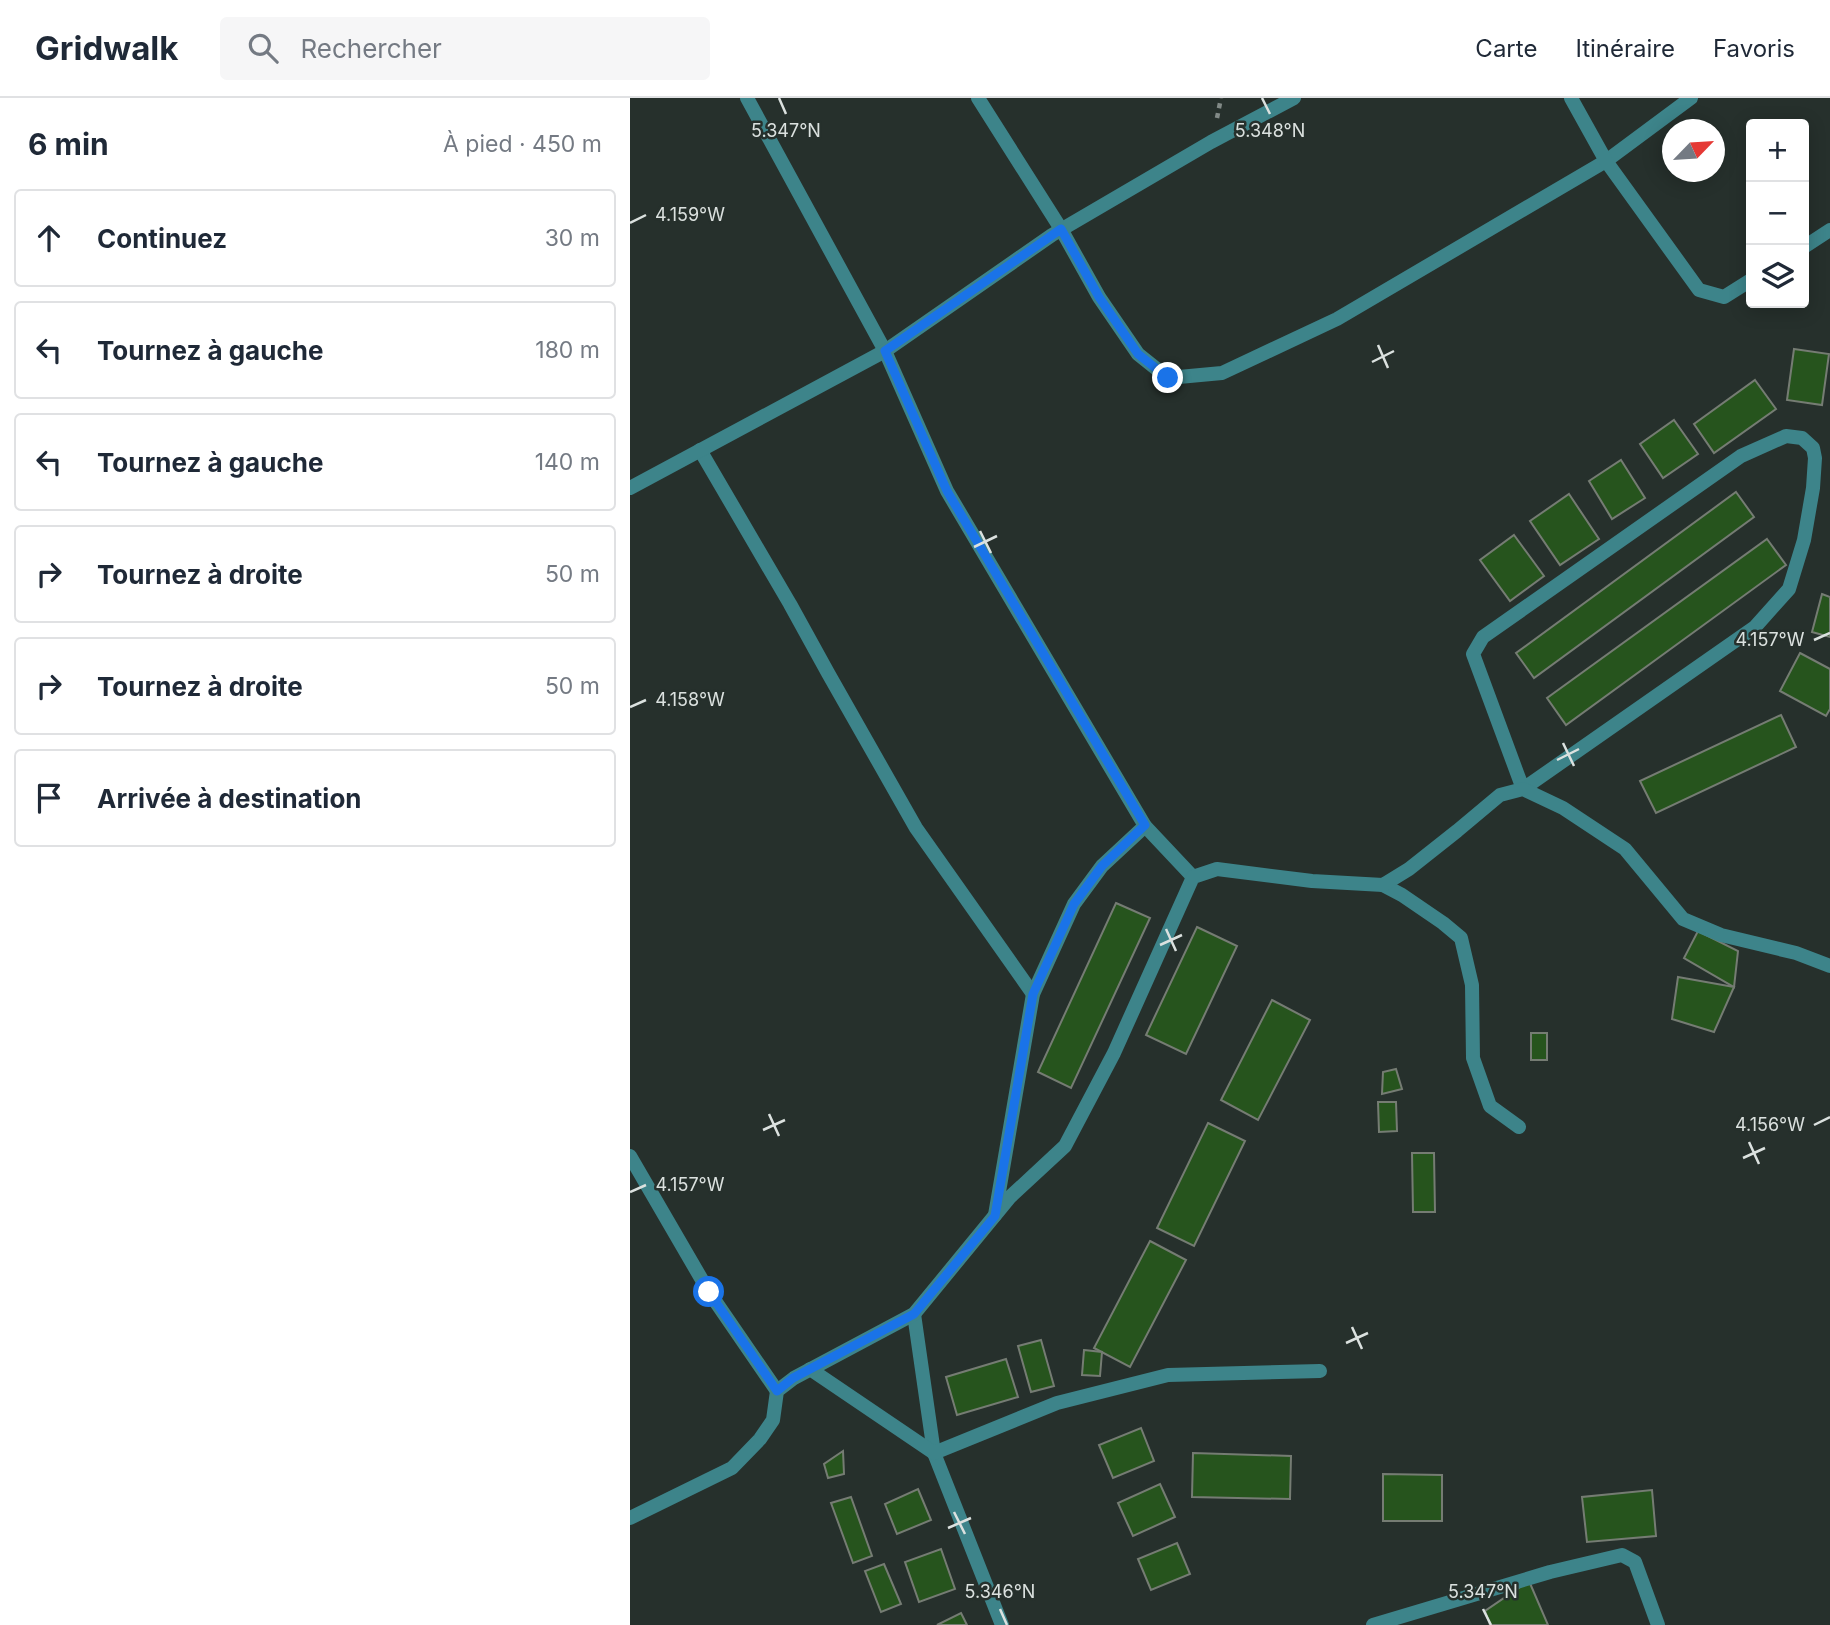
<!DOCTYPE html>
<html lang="fr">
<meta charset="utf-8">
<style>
body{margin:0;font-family:Inter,sans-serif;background:#f6f6f7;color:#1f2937}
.controls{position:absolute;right:21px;top:21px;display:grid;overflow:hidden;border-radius:7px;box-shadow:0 4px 18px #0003}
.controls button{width:63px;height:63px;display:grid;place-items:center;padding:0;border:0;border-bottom:2px solid #e0e1e3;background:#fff;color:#1f2937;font:35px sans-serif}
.compass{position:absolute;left:1032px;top:21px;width:63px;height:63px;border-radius:50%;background:#fff;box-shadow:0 4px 18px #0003;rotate:65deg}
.stop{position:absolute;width:21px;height:21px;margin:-16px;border:5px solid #1a73e8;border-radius:50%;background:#fff}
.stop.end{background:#1a73e8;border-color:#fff;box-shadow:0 2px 7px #0008}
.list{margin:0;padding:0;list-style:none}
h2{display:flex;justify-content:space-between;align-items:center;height:91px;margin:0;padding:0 28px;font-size:30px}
h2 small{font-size:23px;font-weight:400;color:#747a83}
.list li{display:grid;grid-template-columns:46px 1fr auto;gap:21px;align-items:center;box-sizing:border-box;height:98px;margin:0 14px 14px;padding:0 14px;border:2px solid #e0e1e3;border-radius:7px}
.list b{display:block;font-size:26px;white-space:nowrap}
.list em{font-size:23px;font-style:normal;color:#747a83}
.icon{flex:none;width:38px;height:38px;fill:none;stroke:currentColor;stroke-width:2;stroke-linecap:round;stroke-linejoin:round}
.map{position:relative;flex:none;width:1200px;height:1527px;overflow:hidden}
header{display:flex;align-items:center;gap:42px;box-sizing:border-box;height:98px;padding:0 35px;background:#fff;border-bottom:2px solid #e0e1e3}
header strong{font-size:33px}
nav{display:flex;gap:38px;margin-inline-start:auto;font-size:24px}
.search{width:490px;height:63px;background:#f6f6f7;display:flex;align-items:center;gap:18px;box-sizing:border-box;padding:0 24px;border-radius:7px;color:#747a83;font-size:26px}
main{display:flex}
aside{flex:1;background:#fff}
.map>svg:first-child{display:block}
</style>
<header>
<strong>Gridwalk</strong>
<div class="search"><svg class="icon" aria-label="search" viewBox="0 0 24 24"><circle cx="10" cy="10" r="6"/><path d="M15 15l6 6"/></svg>Rechercher</div>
<nav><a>Carte</a><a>Itinéraire</a><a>Favoris</a></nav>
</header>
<main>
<aside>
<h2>6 min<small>À pied · 450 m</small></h2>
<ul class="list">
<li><svg class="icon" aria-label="ahead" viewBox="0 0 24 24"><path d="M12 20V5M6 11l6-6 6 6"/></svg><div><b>Continuez</b></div><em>30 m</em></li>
<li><svg class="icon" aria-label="left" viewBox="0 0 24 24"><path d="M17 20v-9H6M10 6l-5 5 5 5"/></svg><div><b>Tournez à gauche</b></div><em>180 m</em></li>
<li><svg class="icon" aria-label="left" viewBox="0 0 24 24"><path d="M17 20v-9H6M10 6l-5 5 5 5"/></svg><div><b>Tournez à gauche</b></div><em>140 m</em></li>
<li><svg class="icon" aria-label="right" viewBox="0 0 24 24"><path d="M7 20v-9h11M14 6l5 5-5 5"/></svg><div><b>Tournez à droite</b></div><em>50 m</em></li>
<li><svg class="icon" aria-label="right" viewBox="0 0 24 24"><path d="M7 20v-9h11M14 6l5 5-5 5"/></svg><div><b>Tournez à droite</b></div><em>50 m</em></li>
<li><svg class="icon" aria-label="arrive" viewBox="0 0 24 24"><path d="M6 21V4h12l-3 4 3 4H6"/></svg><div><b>Arrivée à destination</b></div></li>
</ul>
</aside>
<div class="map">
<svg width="1200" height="1527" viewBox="0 0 1200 1527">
<rect width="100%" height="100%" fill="#26302c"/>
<g fill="#26541d" stroke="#757c73" stroke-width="2">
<path d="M1164 251 1199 256 1192 307 1157 302Z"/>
<path d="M1125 282 1146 311 1084 355 1064 326Z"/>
<path d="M1044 322 1068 356 1033 380 1010 346Z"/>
<path d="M991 362 1015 400 982 421 959 383Z"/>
<path d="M1106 394 1124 419 904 580 886 555Z"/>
<path d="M939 396 969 441 930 467 900 423Z"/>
<path d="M884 437 914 478 880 503 850 462Z"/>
<path d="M1137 441 1156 467 936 627 917 600Z"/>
<path d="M1192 496 1200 499V539L1182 534Z"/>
<path d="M1170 555 1200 571V611L1196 618 1150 593Z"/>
<path d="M1151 617 1166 649 1026 715 1010 683Z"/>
<path d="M486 805 520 820 441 990 408 974Z"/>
<path d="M567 829 607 848 556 956 516 937Z"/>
<path d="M1068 833 1108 853 1104 889 1054 860Z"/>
<path d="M1048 879 1104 889 1084 934 1042 921Z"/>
<path d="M642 902 680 922 628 1022 591 1002Z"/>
<rect x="901" y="935" width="16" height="27"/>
<path d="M766 971 772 991 752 996 753 974Z"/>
<path d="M748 1004H766L767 1033 749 1034Z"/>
<path d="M578 1025 615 1043 564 1148 527 1130Z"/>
<path d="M782 1055H804L805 1114H783Z"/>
<path d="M520 1143 556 1162 500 1269 464 1250Z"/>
<path d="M411 1242 424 1288 401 1294 388 1248Z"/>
<path d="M454 1252 472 1254 470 1278 452 1277Z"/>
<path d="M376 1261 388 1299 327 1317 316 1279Z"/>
<path d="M511 1330 524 1363 483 1380 469 1347Z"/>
<path d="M213 1353 214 1376 198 1380 194 1366Z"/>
<path d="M563 1355 661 1358 660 1401 562 1399Z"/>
<path d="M753 1376 812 1377V1423H753Z"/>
<path d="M530 1386 545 1419 503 1438 488 1405Z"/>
<path d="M288 1391 301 1422 267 1436 255 1406Z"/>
<path d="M1022 1392 1026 1438 957 1444 952 1399Z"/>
<path d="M221 1399 242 1458 223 1465 201 1405Z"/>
<path d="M547 1445 560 1476 521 1492 508 1461Z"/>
<path d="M311 1451 325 1491 289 1504 275 1464Z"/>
<path d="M254 1466 271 1506 251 1514 235 1473Z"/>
<path d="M899 1483 918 1527H860L855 1513Z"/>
<path d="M331 1515 337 1527H307Z"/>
</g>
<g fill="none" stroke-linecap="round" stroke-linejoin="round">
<path stroke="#828a87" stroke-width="4.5" stroke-dasharray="5 5" stroke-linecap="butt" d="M587 20 591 0"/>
<g stroke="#3d848a" stroke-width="14">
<path d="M117 0 255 253 317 393 515 728 563 779"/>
<path d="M348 0 431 131 469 199 508 256 538 280 592 275 707 221 976 63 1061 0"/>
<path d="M941 0 976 63 1069 192 1094 199 1121 182"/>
<path d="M1174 149 1200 132"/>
<path d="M1156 338 1172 340 1183 350 1185 360 1183 390 1174 442 1159 491 1125 529 893 691 843 556 853 539 1111 358Z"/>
<path d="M70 352 160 506 198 575 286 730 403 896"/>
<path d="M0 390 255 253 422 137 581 44 664 0"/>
<path d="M753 787 772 797 813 825 831 840 842 887 843 960 860 1008 889 1029"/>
<path d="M0 1058 79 1194 147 1293"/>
<path d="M365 1117 403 896 444 806 472 768 515 728"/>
<path d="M284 1216 304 1355 372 1527"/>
<path d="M180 1271 304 1355 427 1305 538 1277 690 1273"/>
<path d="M0 1420 102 1370 130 1341 143 1322 147 1293 164 1280 284 1216 380 1099 435 1048 484 955 563 779 587 771 682 783 753 787 779 771 827 733 870 697 893 691 933 710 995 751 1053 821 1091 837 1166 855 1200 868"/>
<path d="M743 1527 920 1474 992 1457 1005 1464 1028 1527"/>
</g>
</g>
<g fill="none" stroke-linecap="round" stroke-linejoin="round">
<path stroke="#1a73e8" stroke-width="9" d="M79 1194 147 1293 163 1280 284 1216 365 1118 403 896 444 806 472 768 515 727 317 393 255 253 431 131 469 199 508 256 538 280"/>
</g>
<path fill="none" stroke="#dbe1df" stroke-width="2.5" d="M149 0 156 16M632 0 640 16M0 125 16 117M748 247 758 270M742 264 764 253M350 433 361 455M344 449 367 438M1184 542 1200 535M0 609 16 602M933 645 944 668M927 662 949 651M536 831 546 853M530 847 552 837M139 1016 149 1038M1184 1027 1200 1019M133 1032 155 1022M1119 1044 1129 1066M1113 1060 1135 1050M0 1094 16 1087M722 1229 732 1251M716 1245 738 1235M324 1414 335 1436M318 1430 341 1420M370 1511 377 1527M853 1511 861 1527"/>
<g font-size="18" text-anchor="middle" fill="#dbe1df" stroke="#26302c" stroke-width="5" stroke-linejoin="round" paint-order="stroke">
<text x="156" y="39">5.347°N</text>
<text x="640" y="39">5.348°N</text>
<text x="60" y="123">4.159°W</text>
<text x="1140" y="548">4.157°W</text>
<text x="60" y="608">4.158°W</text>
<text x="1140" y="1033">4.156°W</text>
<text x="60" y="1093">4.157°W</text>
<text x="370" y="1500">5.346°N</text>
<text x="853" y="1500">5.347°N</text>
</g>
</svg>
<div class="controls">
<button>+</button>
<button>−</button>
<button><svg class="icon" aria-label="layers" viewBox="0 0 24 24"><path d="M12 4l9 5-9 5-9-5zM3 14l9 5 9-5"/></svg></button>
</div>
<svg class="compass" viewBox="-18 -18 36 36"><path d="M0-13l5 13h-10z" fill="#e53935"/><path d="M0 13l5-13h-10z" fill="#747a83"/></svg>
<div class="stop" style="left:79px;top:1194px"></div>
<div class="stop end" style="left:538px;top:280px"></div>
</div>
</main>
